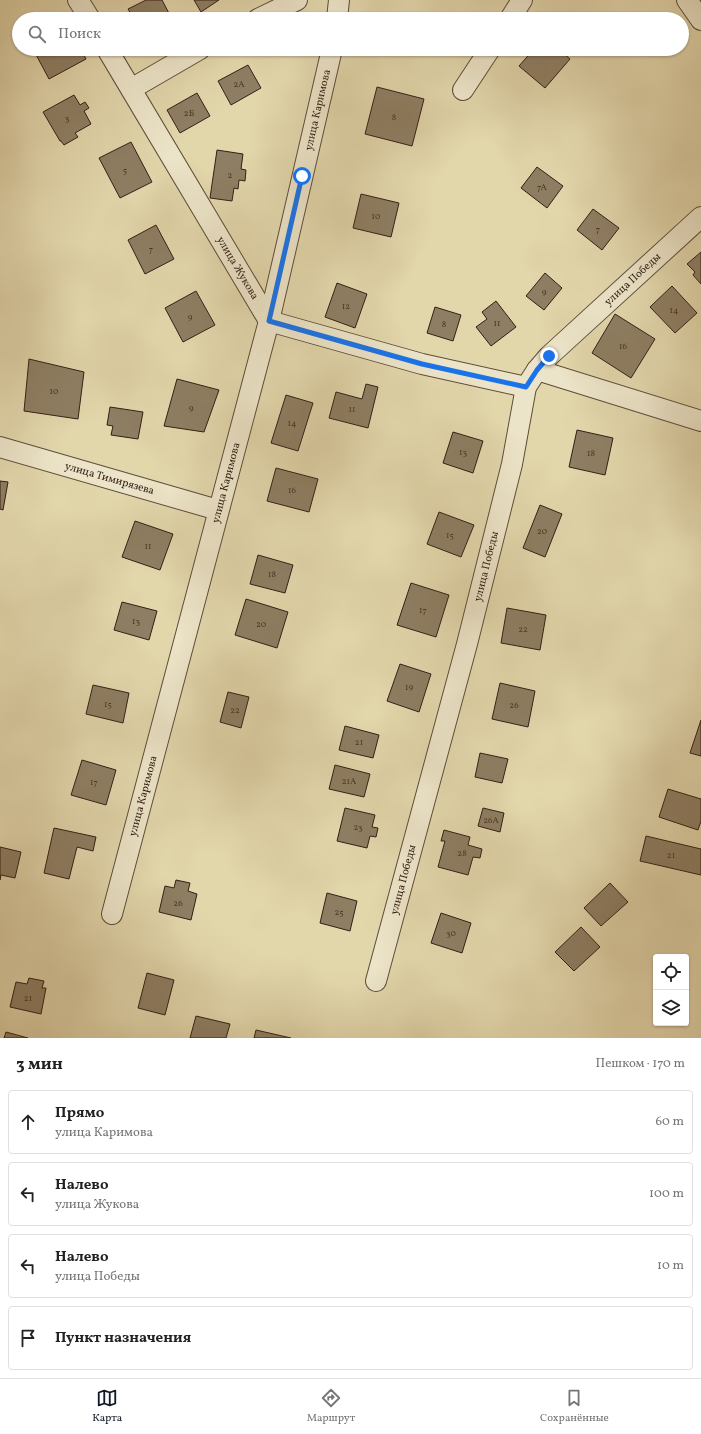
<!DOCTYPE html>
<html lang="ru">
<meta charset="utf-8">
<style>
body{margin:0;font-family:Vollkorn,serif;background:#f6f6f6;color:#222}
.controls{position:absolute;right:12px;bottom:12px;display:grid;overflow:hidden;border-radius:4px;box-shadow:0 1px 3px #0004}
.controls button{width:36px;height:36px;display:grid;place-items:center;padding:0;border:0;border-bottom:1px solid #e0e0e0;background:#fff;color:#222;font:20px sans-serif}
.stop{position:absolute;width:12px;height:12px;margin:-9px;border:3px solid #1a73e8;border-radius:50%;background:#fff}
.stop.end{background:#1a73e8;border-color:#fff;box-shadow:0 1px 4px #0008}
.list{margin:0;padding:0;list-style:none}
h2{display:flex;justify-content:space-between;align-items:center;height:52px;margin:0;padding:0 16px;font-size:17px}
h2 small{font-size:13px;font-weight:400;color:#767676}
.list li{display:grid;grid-template-columns:26px 1fr auto;gap:12px;align-items:center;box-sizing:border-box;height:64px;margin:0 8px 8px;padding:0 8px;border:1px solid #e0e0e0;border-radius:4px}
.list b{display:block;font-size:15px;white-space:nowrap}
.list p{margin:0;font-size:13px;white-space:nowrap;color:#767676}
.list em{font-size:13px;font-style:normal;color:#767676}
.icon{flex:none;width:22px;height:22px;fill:none;stroke:currentColor;stroke-width:2;stroke-linecap:round;stroke-linejoin:round}
.map{position:relative;flex:none;width:701px;height:1038px;overflow:hidden}
.search{position:absolute;background:#fff;box-shadow:0 1px 3px #0004;left:12px;right:12px;top:12px;height:44px;display:flex;align-items:center;gap:10px;box-sizing:border-box;padding:0 14px;border-radius:22px;color:#767676;font-size:15px}
.sheet{height:340px;background:#fff}
nav{display:flex;justify-content:space-around;align-items:center;box-sizing:border-box;height:56px;border-top:1px solid #e0e0e0;background:#fff;font-size:11px;color:#767676}
nav a{display:grid;justify-items:center;gap:2px}
nav .on{color:#111827}
.map>svg:first-child{display:block}
</style>
<div class="map">
<svg width="701" height="1038" viewBox="0 0 701 1038">
<rect width="100%" height="100%" fill="#e2d6ab"/>
<filter id="stains"><feTurbulence type="fractalNoise" baseFrequency=".005" numOctaves="4"/><feColorMatrix values="0 0 0 0 .2 0 0 0 0 .09 0 0 0 0 .02 0 0 0 .5 -.17"/></filter>
<radialGradient id="worn" r=".72"><stop offset=".6" stop-color="#630" stop-opacity="0"/><stop offset="1" stop-color="#630" stop-opacity=".3"/></radialGradient>
<g fill="#8e7e63" stroke="#321f15">
<path d="M146 0H162L172 19H134L128 9Z"/>
<path d="M194 0H219L201 12Z"/>
<path d="M33 49H81L86 59 49 79Z"/>
<path d="M534 49H559L570 59 545 88 519 66Z"/>
<path d="M248 65 261 88 231 105 218 81Z"/>
<path d="M377 87 424 99 412 146 365 134Z"/>
<path d="M197 93 210 116 180 133 167 110Z"/>
<path d="M74 95 80 105 85 102 89 108 84 111 91 124 75 133 78 137 64 145 61 141H60L43 112Z"/>
<path d="M131 142 152 182 120 198 99 158Z"/>
<path d="M217 150 243 154 241 169 246 170 245 181 239 180 238 189 234 188 232 201 210 198Z"/>
<path d="M537 167 563 186 547 208 521 188Z"/>
<path d="M361 194 399 203 391 237 353 228Z"/>
<path d="M593 209 619 228 602 250 577 230Z"/>
<path d="M156 225 174 259 145 274 128 240Z"/>
<path d="M701 252V284L693 275 695 272 687 264Z"/>
<path d="M545 273 562 288 544 310 526 296Z"/>
<path d="M337 283 367 294 355 328 325 317Z"/>
<path d="M672 286 697 313 675 333 650 307Z"/>
<path d="M196 291 215 325 183 342 165 308Z"/>
<path d="M496 301 516 327 491 346 476 327 487 319 482 312Z"/>
<path d="M435 307 461 315 453 341 427 333Z"/>
<path d="M615 314 655 339 631 378 592 353Z"/>
<path d="M29 359 84 372 78 419 24 411Z"/>
<path d="M177 379 219 390 204 432 164 426Z"/>
<path d="M366 384 378 387 368 428 329 418 336 392 362 399Z"/>
<path d="M286 395 313 403 298 451 271 443Z"/>
<path d="M110 407 143 412 138 439 111 435 113 426 107 425Z"/>
<path d="M577 430 613 438 605 475 569 467Z"/>
<path d="M453 432 483 441 473 473 443 463Z"/>
<path d="M276 468 318 479 309 512 267 501Z"/>
<path d="M0 481 8 482 3 510 0 509Z"/>
<path d="M540 505 562 514 545 557 523 548Z"/>
<path d="M439 512 474 525 461 557 427 544Z"/>
<path d="M135 521 173 534 160 570 122 557Z"/>
<path d="M258 555 293 565 285 593 250 584Z"/>
<path d="M411 583 449 595 436 637 397 625Z"/>
<path d="M246 599 288 612 277 648 235 635Z"/>
<path d="M122 602 157 611 149 640 114 630Z"/>
<path d="M507 608 546 615 540 650 501 643Z"/>
<path d="M400 664 431 674 419 712 387 701Z"/>
<path d="M500 683 535 691 528 727 492 719Z"/>
<path d="M93 685 129 693 123 723 86 714Z"/>
<path d="M228 692 249 697 241 728 220 722Z"/>
<path d="M701 720V756L690 753Z"/>
<path d="M345 726 379 735 373 758 339 750Z"/>
<path d="M480 753 508 759 502 783 475 777Z"/>
<path d="M82 760 116 770 106 805 71 795Z"/>
<path d="M335 765 370 774 364 797 329 789Z"/>
<path d="M668 789 701 799V821L698 830 659 817Z"/>
<path d="M345 808 375 815 372 827 378 828 376 837 370 836 367 848 337 841Z"/>
<path d="M483 808 504 813 500 832 478 826Z"/>
<path d="M54 828 96 837 93 851 77 847 69 879 44 873Z"/>
<path d="M444 830 470 837 468 845 482 849 480 858 473 857 468 875 438 867 445 841H441Z"/>
<path d="M646 836 701 849V875L640 861Z"/>
<path d="M0 847 21 852 15 878 1 875 0 880Z"/>
<path d="M176 880 190 883 188 891 197 894 191 920 159 912 165 886 174 888Z"/>
<path d="M610 883 628 902 601 926 584 908Z"/>
<path d="M327 893 357 901 350 931 320 923Z"/>
<path d="M441 913 471 923 462 953 431 943Z"/>
<path d="M581 927 600 947 574 971 555 952Z"/>
<path d="M147 973 174 980 165 1015 138 1008Z"/>
<path d="M29 978 44 981 42 988H46L41 1014 10 1007 16 982 27 984Z"/>
<path d="M196 1016 230 1024 226 1038H190Z"/>
<path d="M256 1030 291 1038H254Z"/>
<path d="M6 1032 28 1038H4Z"/>
</g>
<g fill="none" stroke-linecap="round" stroke-linejoin="round">
<g stroke="#5e4d3a" stroke-width="22">
<g id="street">
<path d="M78 0 90 19"/>
<path d="M687 0 701 20"/>
<path d="M258 19 297 0"/>
<path d="M337 19 339 0"/>
<path d="M510 19 522 0"/>
<path id="s1" d="M107 49 269 321 422 364 526 387"/>
<path d="M131 89 200 49"/>
<path d="M463 90 490 49"/>
<path d="M537 370 701 421"/>
<path id="s2" d="M0 447 218 510"/>
<path id="s3" d="M112 914 269 321 332 49"/>
<path id="s4" d="M376 981 467 644 512 464 526 387 537 370 549 356 701 217"/>
</g>
</g>
<use href="#street" stroke="#ece4c8" stroke-width="20"/>
</g>
<g fill="none" stroke-linecap="round" stroke-linejoin="round">
<path stroke="#1a73e8" stroke-width="5" d="M302 176 269 321 422 364 526 387 537 370 549 356"/>
</g>
<g text-anchor="middle" dominant-baseline="central" stroke-width="3" stroke-linejoin="round" paint-order="stroke">
<g font-size="9" fill="#493728">
<text x="239" y="84">2А</text>
<text x="189" y="113">2Б</text>
<text x="394" y="117">8</text>
<text x="67" y="118">3</text>
<text x="125" y="170">5</text>
<text x="230" y="175">2</text>
<text x="542" y="187">7А</text>
<text x="376" y="216">10</text>
<text x="598" y="229">7</text>
<text x="151" y="249">7</text>
<text x="544" y="292">9</text>
<text x="346" y="306">12</text>
<text x="674" y="310">14</text>
<text x="190" y="317">9</text>
<text x="497" y="323">11</text>
<text x="444" y="324">8</text>
<text x="623" y="346">16</text>
<text x="54" y="391">10</text>
<text x="191" y="408">9</text>
<text x="352" y="409">11</text>
<text x="292" y="423">14</text>
<text x="463" y="452">13</text>
<text x="591" y="453">18</text>
<text x="292" y="490">16</text>
<text x="542" y="531">20</text>
<text x="450" y="535">15</text>
<text x="148" y="546">11</text>
<text x="272" y="574">18</text>
<text x="423" y="610">17</text>
<text x="136" y="621">13</text>
<text x="261" y="624">20</text>
<text x="523" y="629">22</text>
<text x="409" y="687">19</text>
<text x="108" y="704">15</text>
<text x="514" y="705">26</text>
<text x="235" y="710">22</text>
<text x="359" y="742">21</text>
<text x="349" y="781">21А</text>
<text x="94" y="782">17</text>
<text x="491" y="820">26А</text>
<text x="358" y="827">23</text>
<text x="462" y="853">28</text>
<text x="671" y="855">21</text>
<text x="178" y="903">26</text>
<text x="339" y="912">25</text>
<text x="451" y="933">30</text>
<text x="28" y="998">21</text>
</g>
<g font-size="11" fill="#321f15" stroke="#ece4c8">
<text stroke="none"><textPath href="#s3" startOffset="830">улица Каримова</textPath></text>
<text stroke="none"><textPath href="#s1" startOffset="255">улица Жукова</textPath></text>
<text stroke="none"><textPath href="#s4" startOffset="765">улица Победы</textPath></text>
<text stroke="none"><textPath href="#s2" startOffset="114">улица Тимирязева</textPath></text>
<text stroke="none"><textPath href="#s3" startOffset="446">улица Каримова</textPath></text>
<text stroke="none"><textPath href="#s4" startOffset="429">улица Победы</textPath></text>
<text stroke="none"><textPath href="#s3" startOffset="122">улица Каримова</textPath></text>
<text stroke="none"><textPath href="#s4" startOffset="105">улица Победы</textPath></text>
</g>
</g>
<rect width="100%" height="100%" filter="url(#stains)"/>
<rect width="100%" height="100%" fill="url(#worn)"/>
</svg>
<div class="controls">
<button><svg class="icon" aria-label="locate" viewBox="0 0 24 24"><circle cx="12" cy="12" r="6"/><path d="M12 2v4M12 18v4M2 12h4M18 12h4"/></svg></button>
<button><svg class="icon" aria-label="layers" viewBox="0 0 24 24"><path d="M12 4l9 5-9 5-9-5zM3 14l9 5 9-5"/></svg></button>
</div>
<div class="stop" style="left:302px;top:176px"></div>
<div class="stop end" style="left:549px;top:356px"></div>
<div class="search"><svg class="icon" aria-label="search" viewBox="0 0 24 24"><circle cx="10" cy="10" r="6"/><path d="M15 15l6 6"/></svg>Поиск</div>
</div>
<section class="sheet">
<h2>3 мин<small>Пешком · 170 m</small></h2>
<ul class="list">
<li><svg class="icon" aria-label="ahead" viewBox="0 0 24 24"><path d="M12 20V5M6 11l6-6 6 6"/></svg><div><b>Прямо</b><p>улица Каримова</p></div><em>60 m</em></li>
<li><svg class="icon" aria-label="left" viewBox="0 0 24 24"><path d="M17 20v-9H6M10 6l-5 5 5 5"/></svg><div><b>Налево</b><p>улица Жукова</p></div><em>100 m</em></li>
<li><svg class="icon" aria-label="left" viewBox="0 0 24 24"><path d="M17 20v-9H6M10 6l-5 5 5 5"/></svg><div><b>Налево</b><p>улица Победы</p></div><em>10 m</em></li>
<li><svg class="icon" aria-label="arrive" viewBox="0 0 24 24"><path d="M6 21V4h12l-3 4 3 4H6"/></svg><div><b>Пункт назначения</b></div></li>
</ul>
</section>
<nav>
<a class="on"><svg class="icon" aria-label="map" viewBox="0 0 24 24"><path d="M3 6l6-2 6 2 6-2v14l-6 2-6-2-6 2zM9 4v14M15 6v14"/></svg>Карта</a>
<a><svg class="icon" aria-label="directions" viewBox="0 0 24 24"><path d="M12 3l9 9-9 9-9-9zM9 14v-3h6M13 9l2 2-2 2"/></svg>Маршрут</a>
<a><svg class="icon" aria-label="saved" viewBox="0 0 24 24"><path d="M7 4h10v16l-5-4-5 4z"/></svg>Сохранённые</a>
</nav>
